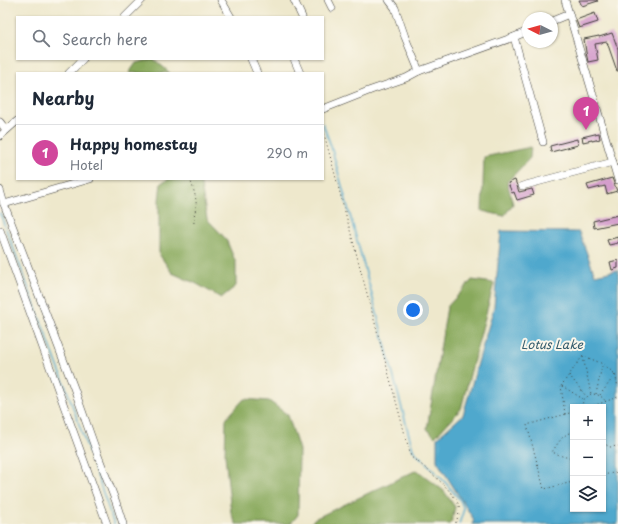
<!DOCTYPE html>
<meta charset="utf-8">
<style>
body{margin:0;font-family:"Playpen Sans",sans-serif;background:#f2f2f3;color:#1f2937}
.controls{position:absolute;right:12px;bottom:12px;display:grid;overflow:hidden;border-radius:0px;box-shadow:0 1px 3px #0004}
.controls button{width:36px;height:36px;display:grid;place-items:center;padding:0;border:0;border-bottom:1px solid #e0e1e3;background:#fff;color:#1f2937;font:20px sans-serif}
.compass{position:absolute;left:522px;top:12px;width:36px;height:36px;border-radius:50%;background:#fff;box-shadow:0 1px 3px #0004;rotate:276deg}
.you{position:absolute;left:413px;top:310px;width:14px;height:14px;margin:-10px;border:3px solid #fff;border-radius:50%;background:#1a73e8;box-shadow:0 0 0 6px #1a73e833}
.badge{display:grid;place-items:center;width:26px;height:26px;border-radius:50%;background:#1f6fb2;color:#fff;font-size:13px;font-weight:700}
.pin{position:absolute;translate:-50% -33px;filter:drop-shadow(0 1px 2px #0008)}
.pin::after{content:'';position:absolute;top:21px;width:14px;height:12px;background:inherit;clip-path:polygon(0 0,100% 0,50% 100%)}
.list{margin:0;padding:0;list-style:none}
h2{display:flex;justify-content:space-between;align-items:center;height:52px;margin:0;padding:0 16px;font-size:17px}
h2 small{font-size:13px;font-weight:400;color:#747a83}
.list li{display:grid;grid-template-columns:26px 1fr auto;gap:12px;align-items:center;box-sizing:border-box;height:56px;padding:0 16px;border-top:1px solid #e0e1e3}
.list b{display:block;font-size:15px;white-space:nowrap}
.list p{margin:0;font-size:13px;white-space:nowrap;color:#747a83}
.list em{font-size:13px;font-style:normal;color:#747a83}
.icon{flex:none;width:22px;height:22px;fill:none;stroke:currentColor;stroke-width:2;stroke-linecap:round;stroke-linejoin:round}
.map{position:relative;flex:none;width:618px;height:524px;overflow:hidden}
.search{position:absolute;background:#fff;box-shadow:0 1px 3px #0004;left:16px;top:16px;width:308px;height:44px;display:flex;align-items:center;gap:10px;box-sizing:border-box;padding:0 14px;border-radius:0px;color:#747a83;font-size:15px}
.panel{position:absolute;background:#fff;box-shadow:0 1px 3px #0004;left:16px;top:72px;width:308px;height:108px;border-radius:0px}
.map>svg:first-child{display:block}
</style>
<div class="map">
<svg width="618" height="524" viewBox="0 0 618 524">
<rect width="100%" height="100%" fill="#fbf7ec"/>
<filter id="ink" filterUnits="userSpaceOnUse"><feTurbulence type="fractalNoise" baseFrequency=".025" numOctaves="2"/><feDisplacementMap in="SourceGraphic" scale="8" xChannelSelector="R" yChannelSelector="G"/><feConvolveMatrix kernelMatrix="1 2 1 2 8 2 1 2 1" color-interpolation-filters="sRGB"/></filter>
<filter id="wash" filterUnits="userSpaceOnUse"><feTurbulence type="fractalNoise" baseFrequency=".012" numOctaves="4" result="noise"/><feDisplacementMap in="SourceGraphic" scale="16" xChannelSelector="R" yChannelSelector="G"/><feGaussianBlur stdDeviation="0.9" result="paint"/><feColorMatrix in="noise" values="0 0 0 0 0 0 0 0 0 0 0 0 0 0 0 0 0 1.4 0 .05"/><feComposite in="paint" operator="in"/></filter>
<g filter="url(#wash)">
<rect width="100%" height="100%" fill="#eee8cc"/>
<g fill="#88a95c" stroke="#52623c">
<path d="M152 59H154L170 73H129L136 63Z"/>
<path d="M531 147 530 158 507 182 513 204 504 216 482 211 484 157Z"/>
<path d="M169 179 200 180 207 219 226 239 236 263V286L221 298 197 284 172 273 159 254V200L161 183Z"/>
<path d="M472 280 494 283 461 409 435 437 427 429 447 307Z"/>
<path d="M244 399 269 401 288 415 299 450 298 515 290 524H236L231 513 225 455 226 419Z"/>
<path d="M417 470 444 491 455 507 452 521 450 524H311L314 519Z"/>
</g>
<path fill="#4fa8cd" stroke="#366274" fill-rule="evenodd" d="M501 231 579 232 595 275 618 270V524H472L474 520 437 461V438L463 415 494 307ZM573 407H603V509H573Z"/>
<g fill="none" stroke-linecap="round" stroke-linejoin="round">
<g stroke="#4fa8cd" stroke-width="1.5">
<path d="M323 124 331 146 369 284 413 450 445 482 460 500 464 509 459 524"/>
<path d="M0 213 68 393 114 524"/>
</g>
</g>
<g id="blocks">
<g fill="#d49ecc">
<path d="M579 0H597L598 1 582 6Z"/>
<path d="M595 13 598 22 579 28 576 20Z"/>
<path d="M612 33 618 49V71H617L607 42 595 44 598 60 588 62 586 52 584 39 599 36V37Z"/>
<path d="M599 133 600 139 592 141V140L583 142 582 137Z"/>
<path d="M577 139 578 145 551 152 550 146Z"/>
<path d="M612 178 617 191 607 194 605 186 589 190 587 185Z"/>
<path d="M515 180 519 192 532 189 534 195 517 200 514 192 512 193 508 183Z"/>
<path d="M618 215V223L594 228 593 221Z"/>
<path d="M618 237V243L609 245 607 240Z"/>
<path d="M618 260V268L612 270 610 262Z"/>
</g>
</g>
</g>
<g filter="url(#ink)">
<use href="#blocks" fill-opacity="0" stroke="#3c3b36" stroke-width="1"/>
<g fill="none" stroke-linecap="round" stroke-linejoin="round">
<g stroke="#3c3b36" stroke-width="8">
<g id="minor">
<path d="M221 0 231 17"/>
<path d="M294 0 302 17"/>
<path d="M328 0 332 8"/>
<path d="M389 0 395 8 405 37 419 71"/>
<path d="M565 0 618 180"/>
<path d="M125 17 142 0"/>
<path d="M552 21 569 14"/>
<path d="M514 37 543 142"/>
<path d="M251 59 257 73"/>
<path d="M294 59 300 73"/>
<path d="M69 73 83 59"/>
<path d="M323 109 371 90 406 78 419 71 514 37 528 31"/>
<path d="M0 122 6 130"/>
<path d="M0 136 17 121"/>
<path d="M522 186 613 162"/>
<path d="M0 190 4 204 24 256 74 388 97 453 116 502 123 524"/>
<path d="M4 204 90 179"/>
<path d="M0 230 107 524"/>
</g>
</g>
<g stroke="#3c3b36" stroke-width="1" stroke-dasharray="1 3" stroke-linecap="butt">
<path d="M323 130 411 457C424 466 454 491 459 506 461 511 457 519 455 524"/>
<path d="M190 179C193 188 197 198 196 207 195 213 193 218 194 223"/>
<path d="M583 357 591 394"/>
<path d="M569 375 586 396"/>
<path d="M562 386 583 399"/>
<path d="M596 394 602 366"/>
<path d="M600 395 615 375"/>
<path d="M581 407 584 399 591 394C598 394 602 396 606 402"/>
<path d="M590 407 618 397"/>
<path d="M573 412 527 425 544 489 573 482"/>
<path d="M565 414 561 386 582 357 584 356 603 364 615 374 618 387"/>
<path d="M573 432C563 433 557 445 552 452L562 456 573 459"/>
<path d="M603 443 610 447 618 446"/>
<path d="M603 475 618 472"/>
</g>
<use href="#minor" stroke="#fff" stroke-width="7"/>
</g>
</g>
<g text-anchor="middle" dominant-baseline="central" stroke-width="4" stroke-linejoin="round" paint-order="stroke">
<g font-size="12" font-style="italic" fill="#335b6c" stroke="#fbf7ec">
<text x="552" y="344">Lotus Lake</text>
</g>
</g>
</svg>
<div class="controls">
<button>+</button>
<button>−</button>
<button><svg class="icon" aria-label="layers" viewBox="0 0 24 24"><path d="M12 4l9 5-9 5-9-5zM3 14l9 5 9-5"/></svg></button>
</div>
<svg class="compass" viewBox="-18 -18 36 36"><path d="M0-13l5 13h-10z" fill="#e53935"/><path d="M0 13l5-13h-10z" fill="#747a83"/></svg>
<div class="you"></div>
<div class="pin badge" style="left:586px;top:130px;background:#d1479c">1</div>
<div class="search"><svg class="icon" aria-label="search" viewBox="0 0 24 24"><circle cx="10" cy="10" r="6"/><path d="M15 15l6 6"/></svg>Search here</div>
<section class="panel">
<h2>Nearby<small></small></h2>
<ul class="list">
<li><span class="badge" style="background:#d1479c">1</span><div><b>Happy homestay</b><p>Hotel</p></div><em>290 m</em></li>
</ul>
</section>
</div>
